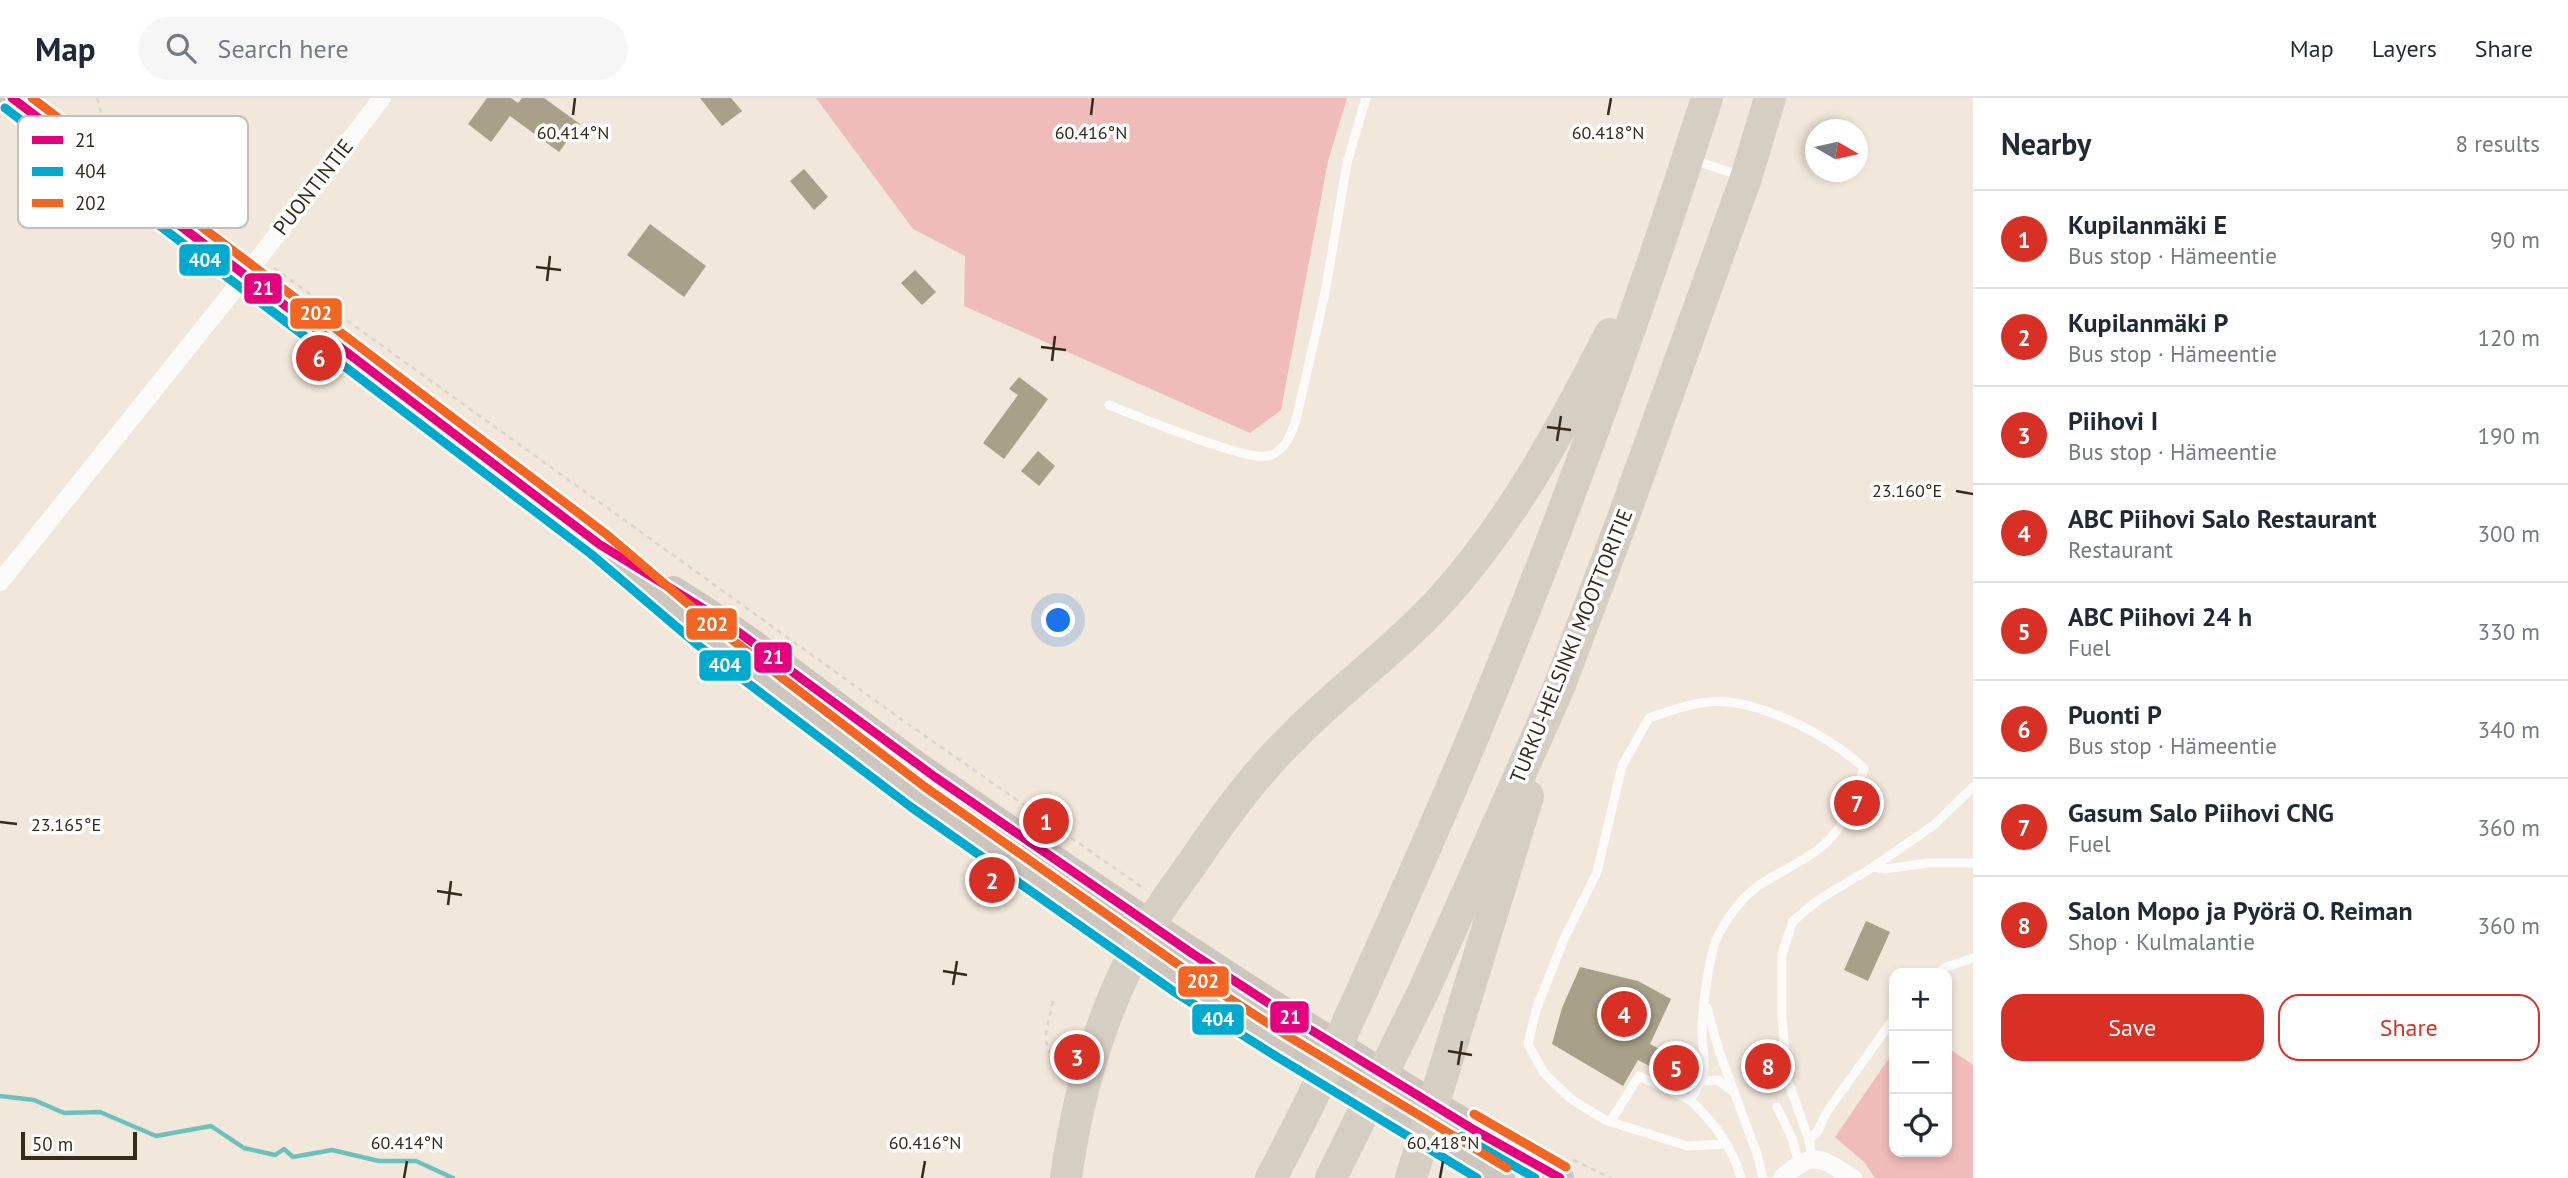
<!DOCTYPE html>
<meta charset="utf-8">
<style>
body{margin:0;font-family:"PT Sans",sans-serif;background:#f6f6f7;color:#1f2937}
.controls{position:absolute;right:21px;bottom:21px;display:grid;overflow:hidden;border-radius:14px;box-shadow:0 4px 10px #0003}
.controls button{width:63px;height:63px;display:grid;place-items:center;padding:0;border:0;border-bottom:2px solid #e0e1e3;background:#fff;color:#1f2937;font:35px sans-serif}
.compass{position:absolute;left:1805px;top:21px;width:63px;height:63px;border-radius:50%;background:#fff;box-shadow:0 4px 10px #0003;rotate:99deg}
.scale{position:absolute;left:21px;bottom:18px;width:116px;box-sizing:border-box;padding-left:7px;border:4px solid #362a1b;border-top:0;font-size:19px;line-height:24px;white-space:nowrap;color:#362a1b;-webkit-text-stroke:5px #fff;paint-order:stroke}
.you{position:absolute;left:1059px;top:523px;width:24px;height:24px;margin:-18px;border:5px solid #fff;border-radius:50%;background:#1a73e8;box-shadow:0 0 0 10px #1a73e833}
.badge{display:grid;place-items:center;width:46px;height:46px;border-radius:50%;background:#d93025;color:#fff;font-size:23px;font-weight:700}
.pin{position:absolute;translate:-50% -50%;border:4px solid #fff;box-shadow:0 2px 7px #0006}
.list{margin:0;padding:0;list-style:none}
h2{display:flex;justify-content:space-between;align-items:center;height:91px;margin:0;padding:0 28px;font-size:30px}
h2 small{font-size:23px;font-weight:400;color:#747a83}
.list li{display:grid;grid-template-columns:46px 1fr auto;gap:21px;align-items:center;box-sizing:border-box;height:98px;padding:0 28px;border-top:2px solid #e0e1e3}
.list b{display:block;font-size:26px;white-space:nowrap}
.list p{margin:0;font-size:23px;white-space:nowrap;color:#747a83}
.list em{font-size:23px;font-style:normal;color:#747a83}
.actions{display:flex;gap:14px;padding:21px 28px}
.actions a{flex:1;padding:16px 0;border:2px solid #d93025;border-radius:21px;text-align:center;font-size:24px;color:#d93025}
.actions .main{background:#d93025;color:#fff}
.icon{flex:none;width:38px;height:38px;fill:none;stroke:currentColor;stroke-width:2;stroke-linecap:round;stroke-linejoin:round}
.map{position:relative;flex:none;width:1973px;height:1080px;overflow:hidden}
header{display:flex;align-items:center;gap:42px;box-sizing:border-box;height:98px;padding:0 35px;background:#fff;border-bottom:2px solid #e0e1e3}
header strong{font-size:33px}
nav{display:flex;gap:38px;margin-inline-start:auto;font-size:24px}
.search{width:490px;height:63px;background:#f6f6f7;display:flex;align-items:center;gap:18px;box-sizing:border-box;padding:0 24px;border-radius:38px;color:#747a83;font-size:26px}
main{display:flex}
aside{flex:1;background:#fff}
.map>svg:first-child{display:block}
</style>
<header>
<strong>Map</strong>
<div class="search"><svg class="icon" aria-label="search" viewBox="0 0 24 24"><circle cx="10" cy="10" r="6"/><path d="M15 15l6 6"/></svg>Search here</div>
<nav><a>Map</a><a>Layers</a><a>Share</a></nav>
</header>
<main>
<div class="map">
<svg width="1973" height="1080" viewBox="0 0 1973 1080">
<rect width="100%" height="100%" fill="#f1e7da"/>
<g fill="#f0bcba">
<path d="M816 0H1347L1328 63 1281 312 1250 335 964 208 965 158 913 131Z"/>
<path d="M1947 949 1973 967V1080H1875L1865 1065 1835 1039 1894 953V1054H1947Z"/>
</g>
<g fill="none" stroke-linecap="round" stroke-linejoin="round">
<path stroke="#6dc1bd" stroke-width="4.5" d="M0 998 34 1002 64 1015 100 1014 156 1038 211 1028 244 1050 275 1057 284 1051 293 1059 332 1052 379 1063H416L453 1080"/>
</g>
<g fill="#a8a089">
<path d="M487 0H511L518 5 522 0H544L580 26 559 54 510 18 491 44 468 26Z"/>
<path d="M700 0H731L742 13 722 28Z"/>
<path d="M804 71 828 99 814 112 790 83Z"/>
<path d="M650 126 706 168 684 199 627 157Z"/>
<path d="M915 172 936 194 922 207 901 185Z"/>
<path d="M1019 279 1048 301 1004 361 983 345 1018 297 1009 291Z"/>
<path d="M1038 353 1055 368 1039 388 1021 373Z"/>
<path d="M1866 823 1890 834 1868 883 1844 872Z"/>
<path d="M1580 869 1638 883 1671 901 1650 946 1697 971 1687 988 1638 962 1623 988 1552 946 1562 910Z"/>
</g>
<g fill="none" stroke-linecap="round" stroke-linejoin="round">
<g stroke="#d9d6d2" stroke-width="2.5" stroke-dasharray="5 5" stroke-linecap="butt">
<path d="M97 0 105 28 115 48 199 113"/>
<path d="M274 170 905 624 1146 792"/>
<path d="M1053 903C1048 928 1036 953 1064 967"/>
<path d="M1573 1062 1611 1080"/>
</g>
<g stroke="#fdfbf9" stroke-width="9">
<path d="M1691 61 1741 78"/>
<path d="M1109 307C1137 318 1245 363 1267 358 1285 354 1291 337 1296 322L1325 195 1347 65 1366 0"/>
<path d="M1873 769 1885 771 1928 765H1973"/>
<path d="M1938 875 1946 869 1973 860"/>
<path d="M1707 910 1719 953 1757 1056 1763 1080"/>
<path d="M1703 983 1718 982 1732 993"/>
<path d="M1777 1009 1792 1040 1799 1066"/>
<path d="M1610 1024 1639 978 1690 1002"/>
<path d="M1809 1042 1818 1033 1826 1015 1894 920"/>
<path d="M1726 1046 1687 1048 1605 1022 1571 1001 1544 975 1528 946 1536 912 1564 841 1597 774 1622 668 1649 620C1674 611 1702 601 1729 604 1775 610 1830 639 1864 670 1855 697 1847 725 1826 745 1806 763 1780 773 1758 788 1742 799 1724 824 1716 842 1709 861 1701 917 1702 937 1704 970 1710 972 1690 1002 1714 1024 1732 1048 1741 1080"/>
<path d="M1812 1060 1809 1042 1788 983 1782 921V856L1793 823 1818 802 1873 769 1934 727 1973 689"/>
</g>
<g stroke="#fdfbf9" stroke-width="18">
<path d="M0 484 245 178 382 0"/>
<path d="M1782 1080C1814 1052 1819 1059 1853 1080"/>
</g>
<g stroke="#cdc6be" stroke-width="28">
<path d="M12 0 599 446 706 538 918 699 1183 885 1280 947 1501 1080"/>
<path d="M673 492C766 549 849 620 938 682 1141 822 1345 958 1560 1080"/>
</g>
<g stroke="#d5cec2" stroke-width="32">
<path d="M1066 1080C1078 992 1103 907 1148 830 1162 806 1180 783 1196 760 1225 717 1255 676 1292 640 1339 592 1394 553 1440 503 1512 424 1562 330 1610 236"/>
<path d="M1271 1080C1324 982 1368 879 1413 778 1526 524 1623 264 1707 0"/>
<path d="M1331 1080 1424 892 1559 589 1623 420 1746 80 1770 0"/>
<path d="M1411 1080 1528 698"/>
</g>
<g stroke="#fff" stroke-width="14">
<path id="bus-1" d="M12 0 599 446 722 522 935 679 1193 856 1293 921 1476 1033 1560 1080"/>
</g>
<g stroke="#fff" stroke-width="14">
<g id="bus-2">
<path d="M5 10 591 456 699 548 911 709 1176 895 1274 957 1477 1080"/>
<path d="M1462 1038 1535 1080"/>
</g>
</g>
<g stroke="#fff" stroke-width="14">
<g id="bus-3">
<path d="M32 0 606 436 714 528 925 689 1190 875 1286 937 1507 1070"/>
<path d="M1474 1016 1566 1069"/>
</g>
</g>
<use href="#bus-1" stroke="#e5007d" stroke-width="9"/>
<use href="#bus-2" stroke="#00a9ce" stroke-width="9"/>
<use href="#bus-3" stroke="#f26522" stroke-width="9"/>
</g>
<path fill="none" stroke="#362a1b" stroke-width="2.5" d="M573 17 575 0M1091 17 1093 0M1608 17 1611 0M536 169 561 172M547 183 550 158M1041 249 1066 252M1052 263 1055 238M1547 329 1571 332M1557 343 1561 318M1956 393 1973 396M0 724 17 726M437 793 462 797M448 807 451 783M943 873 967 877M953 887 957 863M1448 953 1472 957M1458 967 1462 943M404 1080 407 1063M922 1080 925 1063M1440 1080 1443 1063"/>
<g text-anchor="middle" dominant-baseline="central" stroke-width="7" stroke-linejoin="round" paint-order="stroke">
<g font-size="21" fill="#362a1b" stroke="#fff">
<text transform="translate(313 89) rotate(-52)">PUONTINTIE</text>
<text transform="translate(1571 548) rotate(-68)">TURKU-HELSINKI MOOTTORITIE</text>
</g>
</g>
<rect x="18" y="18" width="230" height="112" rx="10" fill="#fff" stroke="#c3bfbb" stroke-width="2"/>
<rect x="32" y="38" width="31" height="8" fill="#e5007d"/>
<rect x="32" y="69" width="31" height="9" fill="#00a9ce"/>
<rect x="32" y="101" width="31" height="8" fill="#f26522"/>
<g font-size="19" fill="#362a1b">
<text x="75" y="49">21</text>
<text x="75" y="80">404</text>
<text x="75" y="112">202</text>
</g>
<g font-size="18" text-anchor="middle" fill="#362a1b" stroke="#fff" stroke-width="7" stroke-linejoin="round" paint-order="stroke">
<text x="573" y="41">60.414°N</text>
<text x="1091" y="41">60.416°N</text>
<text x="1608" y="41">60.418°N</text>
<text x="1907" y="399">23.160°E</text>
<text x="66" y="733">23.165°E</text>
<text x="407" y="1051">60.414°N</text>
<text x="925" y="1051">60.416°N</text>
<text x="1443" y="1051">60.418°N</text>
</g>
<g stroke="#fff" stroke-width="2.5">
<rect x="178" y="145" width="53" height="34" rx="7" fill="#00a9ce"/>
<rect x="243" y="174" width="40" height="33" rx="7" fill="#e5007d"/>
<rect x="289" y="199" width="54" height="33" rx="7" fill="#f26522"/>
<rect x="685" y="509" width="53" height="34" rx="7" fill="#f26522"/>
<rect x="753" y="543" width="40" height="33" rx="7" fill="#e5007d"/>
<rect x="698" y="551" width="54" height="33" rx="7" fill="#00a9ce"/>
<rect x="1177" y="867" width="53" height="33" rx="7" fill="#f26522"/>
<rect x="1269" y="902" width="41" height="34" rx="7" fill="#e5007d"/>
<rect x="1191" y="905" width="54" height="33" rx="7" fill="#00a9ce"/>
</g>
<g font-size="19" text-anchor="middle" font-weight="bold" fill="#fff">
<text x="205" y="169">404</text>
<text x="263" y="197">21</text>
<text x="316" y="222">202</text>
<text x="712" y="533">202</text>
<text x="773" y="566">21</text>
<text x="725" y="574">404</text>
<text x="1203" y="890">202</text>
<text x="1290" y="926">21</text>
<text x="1218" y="928">404</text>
</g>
</svg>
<div class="controls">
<button>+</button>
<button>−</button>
<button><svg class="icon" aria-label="locate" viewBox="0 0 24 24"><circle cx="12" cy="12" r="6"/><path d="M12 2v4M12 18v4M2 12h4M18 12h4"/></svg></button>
</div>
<svg class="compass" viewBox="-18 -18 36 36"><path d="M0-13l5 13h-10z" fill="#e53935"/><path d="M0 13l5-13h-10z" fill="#747a83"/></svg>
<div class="scale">50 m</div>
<div class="you"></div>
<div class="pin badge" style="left:1046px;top:723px">1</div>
<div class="pin badge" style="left:992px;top:782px">2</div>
<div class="pin badge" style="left:1077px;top:959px">3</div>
<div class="pin badge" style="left:1624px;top:916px">4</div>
<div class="pin badge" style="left:1676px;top:970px">5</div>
<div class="pin badge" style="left:319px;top:260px">6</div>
<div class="pin badge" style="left:1857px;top:705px">7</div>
<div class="pin badge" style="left:1768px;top:968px">8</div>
</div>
<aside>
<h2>Nearby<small>8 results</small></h2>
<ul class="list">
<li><span class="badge">1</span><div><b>Kupilanmäki E</b><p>Bus stop · Hämeentie</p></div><em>90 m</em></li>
<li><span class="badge">2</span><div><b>Kupilanmäki P</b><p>Bus stop · Hämeentie</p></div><em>120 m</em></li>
<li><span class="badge">3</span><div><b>Piihovi I</b><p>Bus stop · Hämeentie</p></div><em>190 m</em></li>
<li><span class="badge">4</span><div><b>ABC Piihovi Salo Restaurant</b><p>Restaurant</p></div><em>300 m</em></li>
<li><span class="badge">5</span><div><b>ABC Piihovi 24 h</b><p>Fuel</p></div><em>330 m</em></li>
<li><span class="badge">6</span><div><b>Puonti P</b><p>Bus stop · Hämeentie</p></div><em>340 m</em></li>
<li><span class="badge">7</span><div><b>Gasum Salo Piihovi CNG</b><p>Fuel</p></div><em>360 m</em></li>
<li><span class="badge">8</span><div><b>Salon Mopo ja Pyörä O. Reiman</b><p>Shop · Kulmalantie</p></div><em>360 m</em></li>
</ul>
<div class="actions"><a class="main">Save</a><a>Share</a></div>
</aside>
</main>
